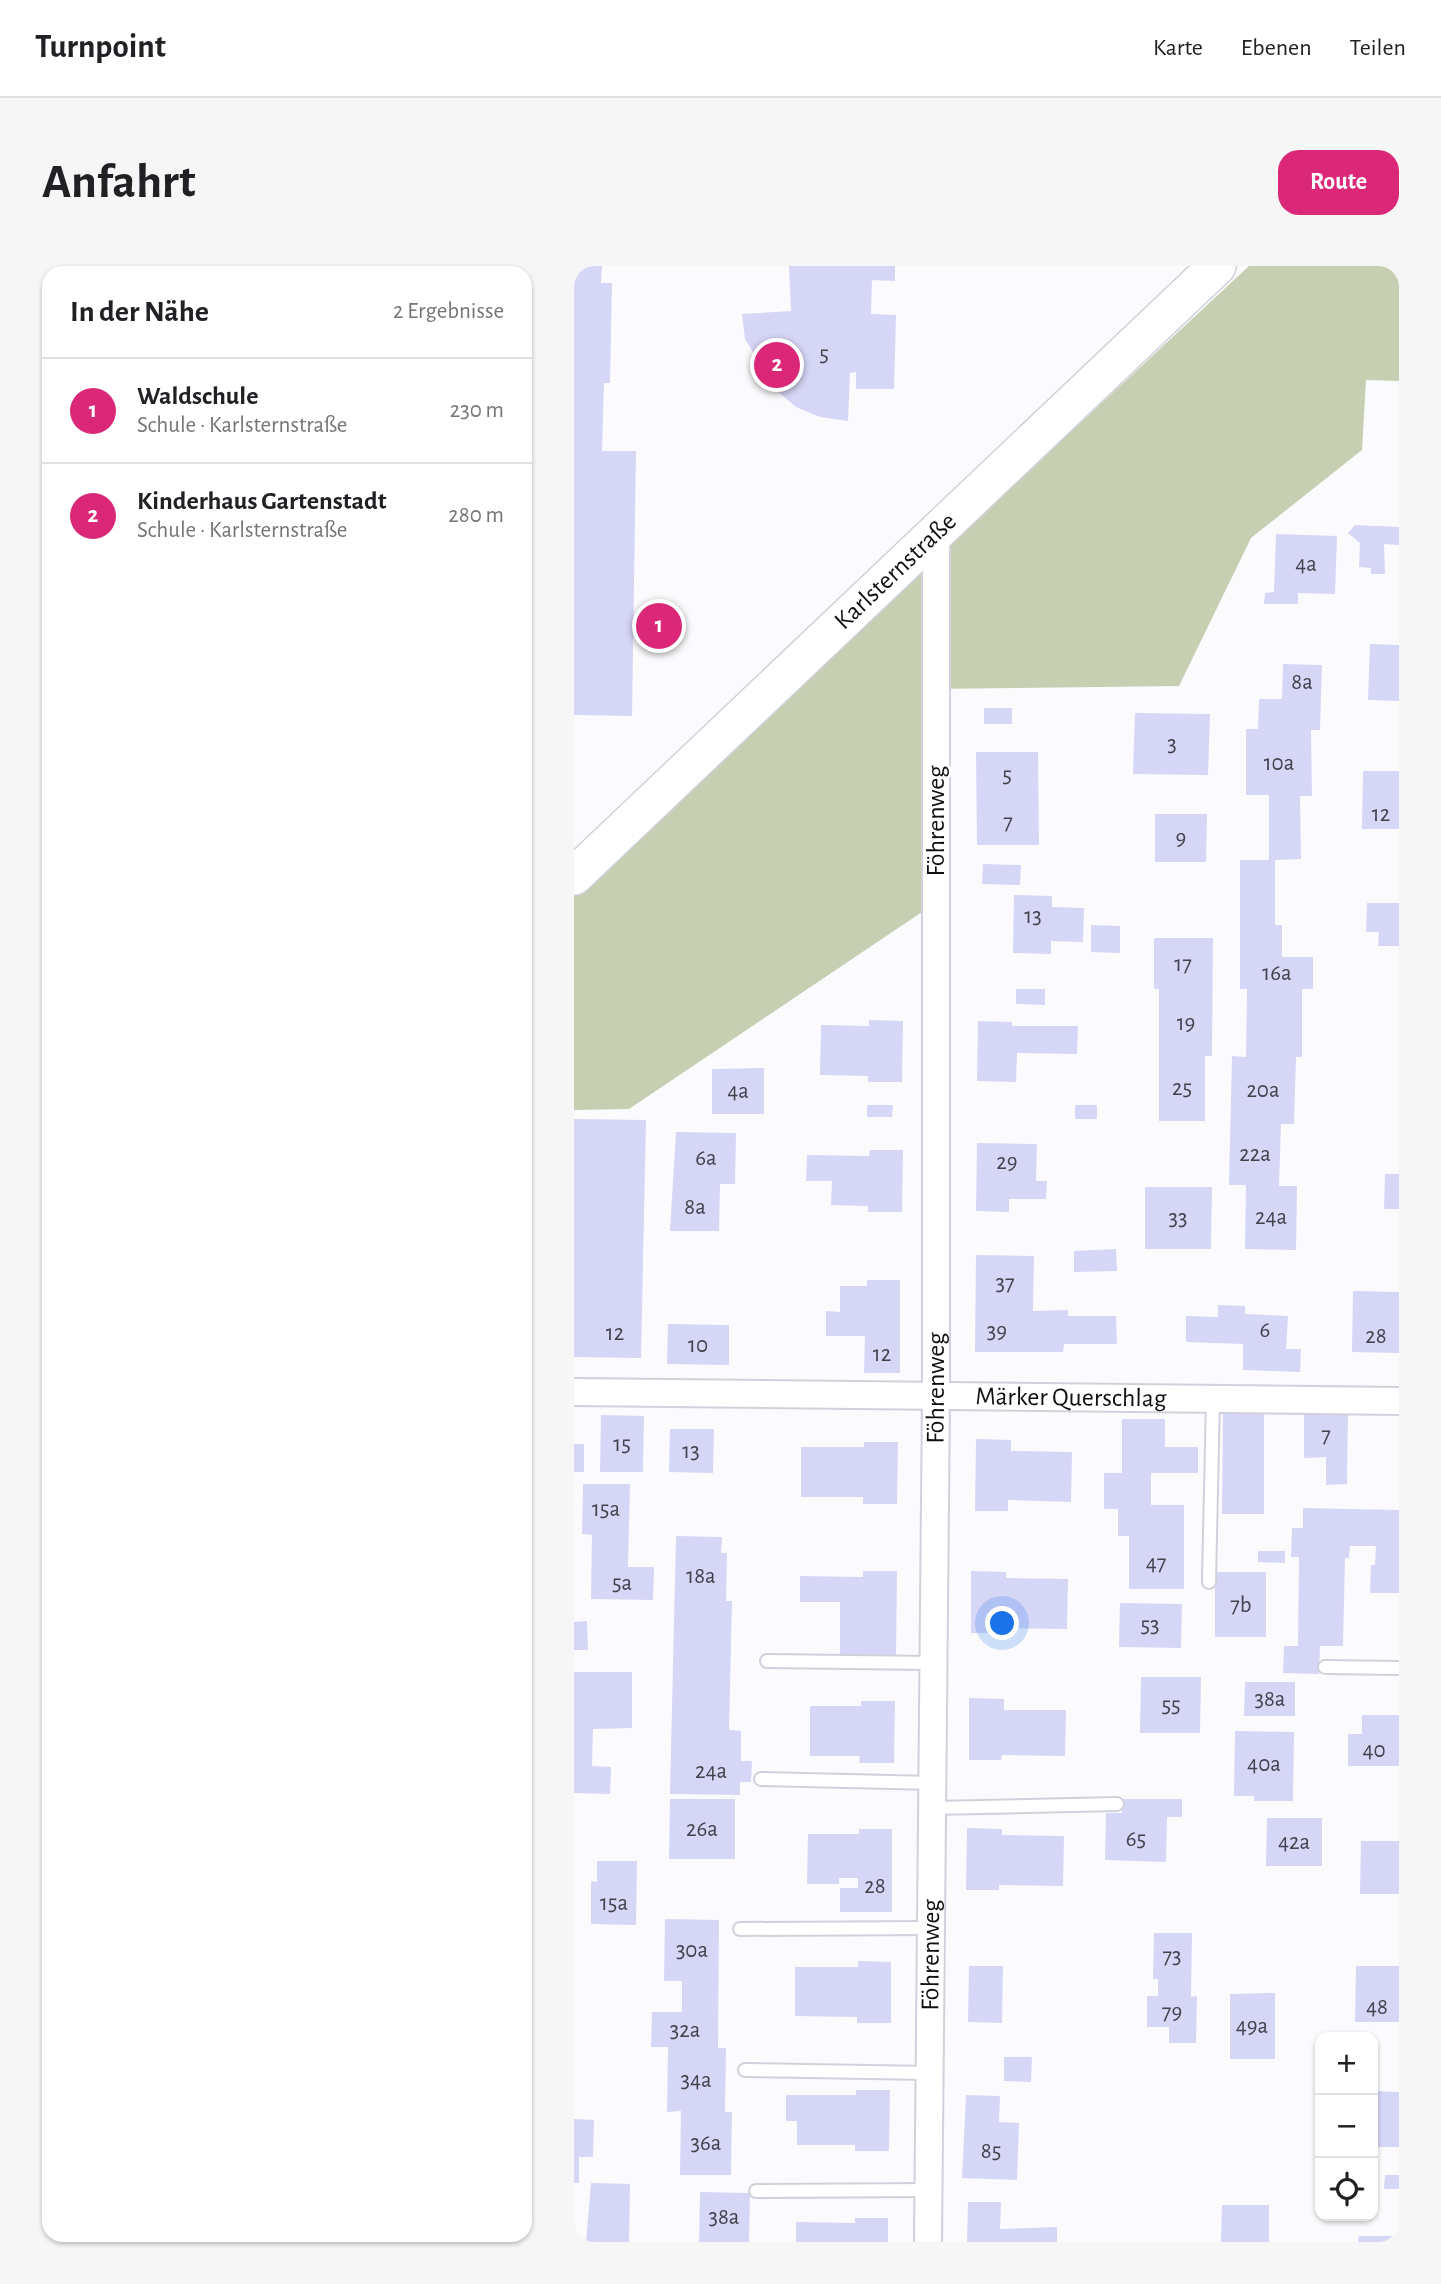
<!DOCTYPE html>
<html lang="de">
<meta charset="utf-8">
<style>
body{margin:0;font-family:"Alegreya Sans",sans-serif;background:#f6f6f6;color:#202124}
.controls{position:absolute;right:21px;bottom:21px;display:grid;overflow:hidden;border-radius:14px;box-shadow:0 2px 5px #0004}
.controls button{width:63px;height:63px;display:grid;place-items:center;padding:0;border:0;border-bottom:2px solid #e0e0e0;background:#fff;color:#202124;font:35px sans-serif}
.you{position:absolute;left:429px;top:1358px;width:24px;height:24px;margin:-18px;border:5px solid #fff;border-radius:50%;background:#1a73e8;box-shadow:0 0 0 10px #1a73e833}
.badge{display:grid;place-items:center;width:46px;height:46px;border-radius:50%;background:#db2777;color:#fff;font-size:23px;font-weight:700}
.pin{position:absolute;translate:-50% -50%;border:4px solid #fff;box-shadow:0 2px 7px #0006}
.list{margin:0;padding:0;list-style:none}
h2{display:flex;justify-content:space-between;align-items:center;height:91px;margin:0;padding:0 28px;font-size:30px}
h2 small{font-size:23px;font-weight:400;color:#757577}
.list li{display:grid;grid-template-columns:46px 1fr auto;gap:21px;align-items:center;box-sizing:border-box;height:105px;padding:0 28px;border-top:2px solid #e0e0e0}
.list b{display:block;font-size:26px;white-space:nowrap}
.list p{margin:0;font-size:23px;white-space:nowrap;color:#757577}
.list em{font-size:23px;font-style:normal;color:#757577}
.icon{flex:none;width:38px;height:38px;fill:none;stroke:currentColor;stroke-width:2;stroke-linecap:round;stroke-linejoin:round}
.map{position:relative;flex:none;width:825px;height:1976px;overflow:hidden;border-radius:21px}
header{display:flex;align-items:center;gap:42px;box-sizing:border-box;height:98px;padding:0 35px;background:#fff;border-bottom:2px solid #e0e0e0}
header strong{font-size:33px}
nav{display:flex;gap:38px;margin-inline-start:auto;font-size:24px}
.intro{display:flex;align-items:center;justify-content:space-between;box-sizing:border-box;height:168px;padding:0 42px}
h1{margin:0;font-size:49px}
.button{padding:18px 32px;border-radius:21px;background:#db2777;color:#fff;font-size:24px;font-weight:700}
main{display:flex;gap:42px;padding:0 42px}
aside{flex:1;background:#fff;border-radius:21px;box-shadow:0 2px 5px #0004}
.map>svg:first-child{display:block}
</style>
<header>
<strong>Turnpoint</strong>
<nav><a>Karte</a><a>Ebenen</a><a>Teilen</a></nav>
</header>
<div class="intro"><h1>Anfahrt</h1><a class="button">Route</a></div>
<main>
<aside>
<h2>In der Nähe<small>2 Ergebnisse</small></h2>
<ul class="list">
<li><span class="badge">1</span><div><b>Waldschule</b><p>Schule · Karlsternstraße</p></div><em>230 m</em></li>
<li><span class="badge">2</span><div><b>Kinderhaus Gartenstadt</b><p>Schule · Karlsternstraße</p></div><em>280 m</em></li>
</ul>
</aside>
<div class="map">
<svg width="825" height="1976" viewBox="0 0 825 1976">
<rect width="100%" height="100%" fill="#fbfbfd"/>
<path fill="#c6cfb1" d="M675 0H825V115L792 114 788 184 677 272 605 420 351 423 348 646 55 843 0 844V628Z"/>
<g fill="#d6d6f7">
<path d="M0 0H28L27 17H38L36 117H30L28 185H62L58 450 0 449Z"/>
<path d="M215 0H321V15L298 14 297 48 322 49 320 123H282V106L276 107 274 155 246 151 222 141 202 124 171 73 168 48 217 45Z"/>
<path d="M781 259 825 261V279L810 278 811 308H797V302L785 301 786 277 774 267Z"/>
<path d="M702 268 763 270 761 328 724 327V338H690L691 327 700 326Z"/>
<path d="M796 378 825 379V435L794 434Z"/>
<path d="M709 398 748 399 746 464H737L738 530H726L727 593 701 594V659H708V691H739V723H728V791H722L720 858H707L705 920H723L722 984 671 983 672 919H655L658 790 672 791 673 723H666V594H695V529H672V463H684L685 433H708Z"/>
<rect x="410" y="442" width="28" height="16"/>
<path d="M561 447 636 448 634 509 559 508Z"/>
<path d="M402 486H464L465 579H403Z"/>
<path d="M789 505H825V563H788Z"/>
<path d="M581 548H633L632 596H581Z"/>
<path d="M409 598 447 599 446 619 408 618Z"/>
<path d="M440 629 478 630V641L510 642 509 676 477 675V688L439 687Z"/>
<path d="M793 637H825V680H804L805 666H792Z"/>
<path d="M517 659 546 660V687L517 686Z"/>
<path d="M580 672H639L638 790H631V855H585V723H580Z"/>
<path d="M442 723H471V739L442 738Z"/>
<path d="M295 754 329 755 328 816H294V810L246 809 247 759 295 760Z"/>
<path d="M404 755 438 756V760H504L503 788 443 787 442 816 403 815Z"/>
<path d="M190 802V848H138V803Z"/>
<path d="M293 839H319L318 851H293Z"/>
<rect x="501" y="839" width="22" height="14"/>
<path d="M0 853 72 854 67 1092 0 1091Z"/>
<path d="M102 866 162 867 161 918H146L145 965H96Z"/>
<path d="M403 877 463 878 462 915H473L472 933H435V946L402 945Z"/>
<path d="M296 884H329L328 946H294V940L257 939 258 915H232L233 889 295 890Z"/>
<path d="M811 908H825V943H810Z"/>
<path d="M571 921H638L637 983H571Z"/>
<path d="M542 983 543 1005 500 1006V985Z"/>
<path d="M402 989 460 990 459 1045 494 1044V1050H542L543 1078H490L489 1086H401Z"/>
<path d="M293 1014H326V1107H290L291 1070H252V1045L266 1046V1020H293Z"/>
<path d="M779 1025 825 1026V1087L778 1086Z"/>
<path d="M644 1039 671 1040V1048L714 1050 712 1083H727L726 1106 669 1104V1078L612 1076V1050L644 1051Z"/>
<path d="M94 1058 155 1059V1099L93 1098Z"/>
<path d="M730 1146 774 1147 773 1218 752 1219V1191L730 1192Z"/>
<path d="M649 1147H690V1248H648Z"/>
<path d="M27 1149 70 1150 69 1206H26Z"/>
<path d="M548 1153H591V1181H624V1207H577V1239H610V1323H555V1270H544V1243H530V1207H548Z"/>
<path d="M96 1163H140L139 1207 95 1206Z"/>
<path d="M402 1173 437 1174V1185L498 1186 497 1236 434 1234V1245H401Z"/>
<path d="M290 1176H324L323 1238H289V1231H227V1181H290Z"/>
<rect x="0" y="1178" width="10" height="28"/>
<path d="M9 1218H56L54 1301H80L79 1334 17 1333 18 1269 8 1268Z"/>
<path d="M729 1242 825 1244V1327H796L797 1299H801L802 1280H776L775 1292H771L769 1380H746L745 1408 709 1407 710 1380H724L725 1291H717L718 1262H729Z"/>
<path d="M102 1270 148 1271 147 1287H153L152 1335H158L155 1464 167 1465V1495H178L177 1516H166V1529L96 1528Z"/>
<path d="M684 1285H711V1297L684 1296Z"/>
<path d="M289 1305H323L322 1389 266 1388V1336H226V1310L289 1311Z"/>
<path d="M397 1305 432 1306V1312L494 1313 493 1363 430 1362V1367H397Z"/>
<rect x="641" y="1306" width="51" height="65"/>
<path d="M546 1337 608 1338 607 1382 545 1381Z"/>
<path d="M13 1355 14 1384H0V1356Z"/>
<path d="M0 1406H58V1462L19 1463 18 1500 37 1501 36 1528 0 1527Z"/>
<path d="M567 1411H627L626 1467H566Z"/>
<path d="M671 1416H721V1450H670Z"/>
<path d="M395 1432 430 1433V1444H492L491 1490 428 1489 427 1494H395Z"/>
<path d="M287 1435H321L320 1497H285L286 1490H236V1440H287Z"/>
<path d="M788 1449H825V1500H774V1468H788Z"/>
<path d="M661 1465 720 1466 719 1535H680V1530H660Z"/>
<path d="M96 1533H161V1593H95Z"/>
<path d="M548 1533H608V1551H593L592 1596 531 1594 532 1547H548Z"/>
<path d="M693 1552H748V1600H692Z"/>
<path d="M393 1562 428 1563V1569L490 1570 489 1620 425 1619V1624H392Z"/>
<path d="M285 1563H318V1646H266V1622H284V1612H265V1618H233L234 1568H285Z"/>
<path d="M787 1575H825V1628H786Z"/>
<path d="M23 1595H63L62 1659 17 1658V1615L23 1616Z"/>
<path d="M91 1653 145 1654 144 1782H152L151 1846H158L157 1909H106L107 1845 93 1846 94 1781H77L78 1746H108V1715H90Z"/>
<path d="M580 1667H618L617 1731 623 1730 622 1777H595V1761H573V1730H584V1713H579Z"/>
<path d="M284 1695 317 1696V1757H283V1751L221 1750V1701H284Z"/>
<path d="M395 1700H429L428 1757 394 1756Z"/>
<path d="M782 1700H825V1756H781Z"/>
<path d="M701 1727V1793H656V1728Z"/>
<path d="M430 1791H458L457 1816 430 1815Z"/>
<path d="M282 1824H316L315 1885H281V1879H223V1855H212V1829H282Z"/>
<path d="M799 1825 825 1826V1881H799Z"/>
<path d="M392 1829 426 1830 425 1856 445 1857 443 1914 388 1912Z"/>
<path d="M0 1853 20 1854 19 1891H5V1917H0Z"/>
<path d="M811 1909H825V1923H810Z"/>
<path d="M17 1917 56 1918 55 1976H12Z"/>
<path d="M126 1926 176 1927 175 1976H125Z"/>
<path d="M394 1936H427L426 1963 483 1961V1976H393Z"/>
<path d="M648 1939H695V1976H647Z"/>
<path d="M281 1952H314V1976H222V1956L281 1957Z"/>
<path d="M785 1970H825V1976H784Z"/>
</g>
<g fill="none" stroke-linecap="round" stroke-linejoin="round">
<g stroke="#d1d1dc" stroke-width="16">
<g id="lane">
<path d="M635 1316 639 1132"/>
<path d="M193 1395 359 1397"/>
<path d="M751 1401 825 1402"/>
<path d="M187 1513 358 1517"/>
<path d="M358 1542 543 1538"/>
<path d="M166 1663 357 1662"/>
<path d="M171 1804 356 1807"/>
<path d="M182 1925 354 1924"/>
</g>
</g>
<g stroke="#d1d1dc" stroke-width="30">
<g id="street">
<path id="s1" d="M0 1126 825 1135"/>
<path id="s2" d="M354 1976 362 1129V267"/>
</g>
</g>
<g stroke="#d1d1dc" stroke-width="40">
<g id="secondary">
<path id="s3" d="M0 610 643 0"/>
</g>
</g>
<use href="#lane" stroke="#fff" stroke-width="12"/>
<use href="#street" stroke="#fff" stroke-width="26"/>
<use href="#secondary" stroke="#fff" stroke-width="37"/>
</g>
<g text-anchor="middle" dominant-baseline="central" stroke-width="6" stroke-linejoin="round" paint-order="stroke">
<g font-size="23" fill="#42424d">
<text x="250" y="88">5</text>
<text x="732" y="298">4a</text>
<text x="728" y="416">8a</text>
<text x="598" y="478">3</text>
<text x="705" y="497">10a</text>
<text x="433" y="509">5</text>
<text x="807" y="548">12</text>
<text x="434" y="556">7</text>
<text x="607" y="572">9</text>
<text x="459" y="650">13</text>
<text x="609" y="698">17</text>
<text x="703" y="707">16a</text>
<text x="612" y="757">19</text>
<text x="608" y="822">25</text>
<text x="689" y="824">20a</text>
<text x="164" y="825">4a</text>
<text x="681" y="888">22a</text>
<text x="132" y="892">6a</text>
<text x="433" y="896">29</text>
<text x="121" y="941">8a</text>
<text x="697" y="951">24a</text>
<text x="604" y="952">33</text>
<text x="431" y="1017">37</text>
<text x="691" y="1064">6</text>
<text x="423" y="1065">39</text>
<text x="41" y="1067">12</text>
<text x="802" y="1070">28</text>
<text x="124" y="1079">10</text>
<text x="308" y="1088">12</text>
<text x="752" y="1169">7</text>
<text x="48" y="1178">15</text>
<text x="117" y="1185">13</text>
<text x="32" y="1243">15a</text>
<text x="582" y="1297">47</text>
<text x="127" y="1310">18a</text>
<text x="48" y="1317">5a</text>
<text x="667" y="1339">7b</text>
<text x="576" y="1359">53</text>
<text x="696" y="1433">38a</text>
<text x="597" y="1439">55</text>
<text x="800" y="1484">40</text>
<text x="690" y="1498">40a</text>
<text x="137" y="1505">24a</text>
<text x="128" y="1563">26a</text>
<text x="562" y="1573">65</text>
<text x="720" y="1576">42a</text>
<text x="301" y="1620">28</text>
<text x="40" y="1637">15a</text>
<text x="118" y="1684">30a</text>
<text x="598" y="1690">73</text>
<text x="803" y="1741">48</text>
<text x="598" y="1746">79</text>
<text x="678" y="1760">49a</text>
<text x="111" y="1764">32a</text>
<text x="122" y="1814">34a</text>
<text x="132" y="1877">36a</text>
<text x="417" y="1885">85</text>
<text x="150" y="1951">38a</text>
</g>
<g font-size="26" fill="#101014" stroke="#fff">
<text stroke="none"><textPath href="#s3" startOffset="443">Karlsternstraße</textPath></text>
<text transform="translate(362 555) rotate(-90)">Föhrenweg</text>
<text stroke="none"><textPath href="#s2" startOffset="854">Föhrenweg</textPath></text>
<text stroke="none"><textPath href="#s1" startOffset="497">Märker Querschlag</textPath></text>
<text stroke="none"><textPath href="#s2" startOffset="287">Föhrenweg</textPath></text>
</g>
</g>
</svg>
<div class="controls">
<button>+</button>
<button>−</button>
<button><svg class="icon" aria-label="locate" viewBox="0 0 24 24"><circle cx="12" cy="12" r="6"/><path d="M12 2v4M12 18v4M2 12h4M18 12h4"/></svg></button>
</div>
<div class="you"></div>
<div class="pin badge" style="left:85px;top:360px">1</div>
<div class="pin badge" style="left:203px;top:99px">2</div>
</div>
</main>
